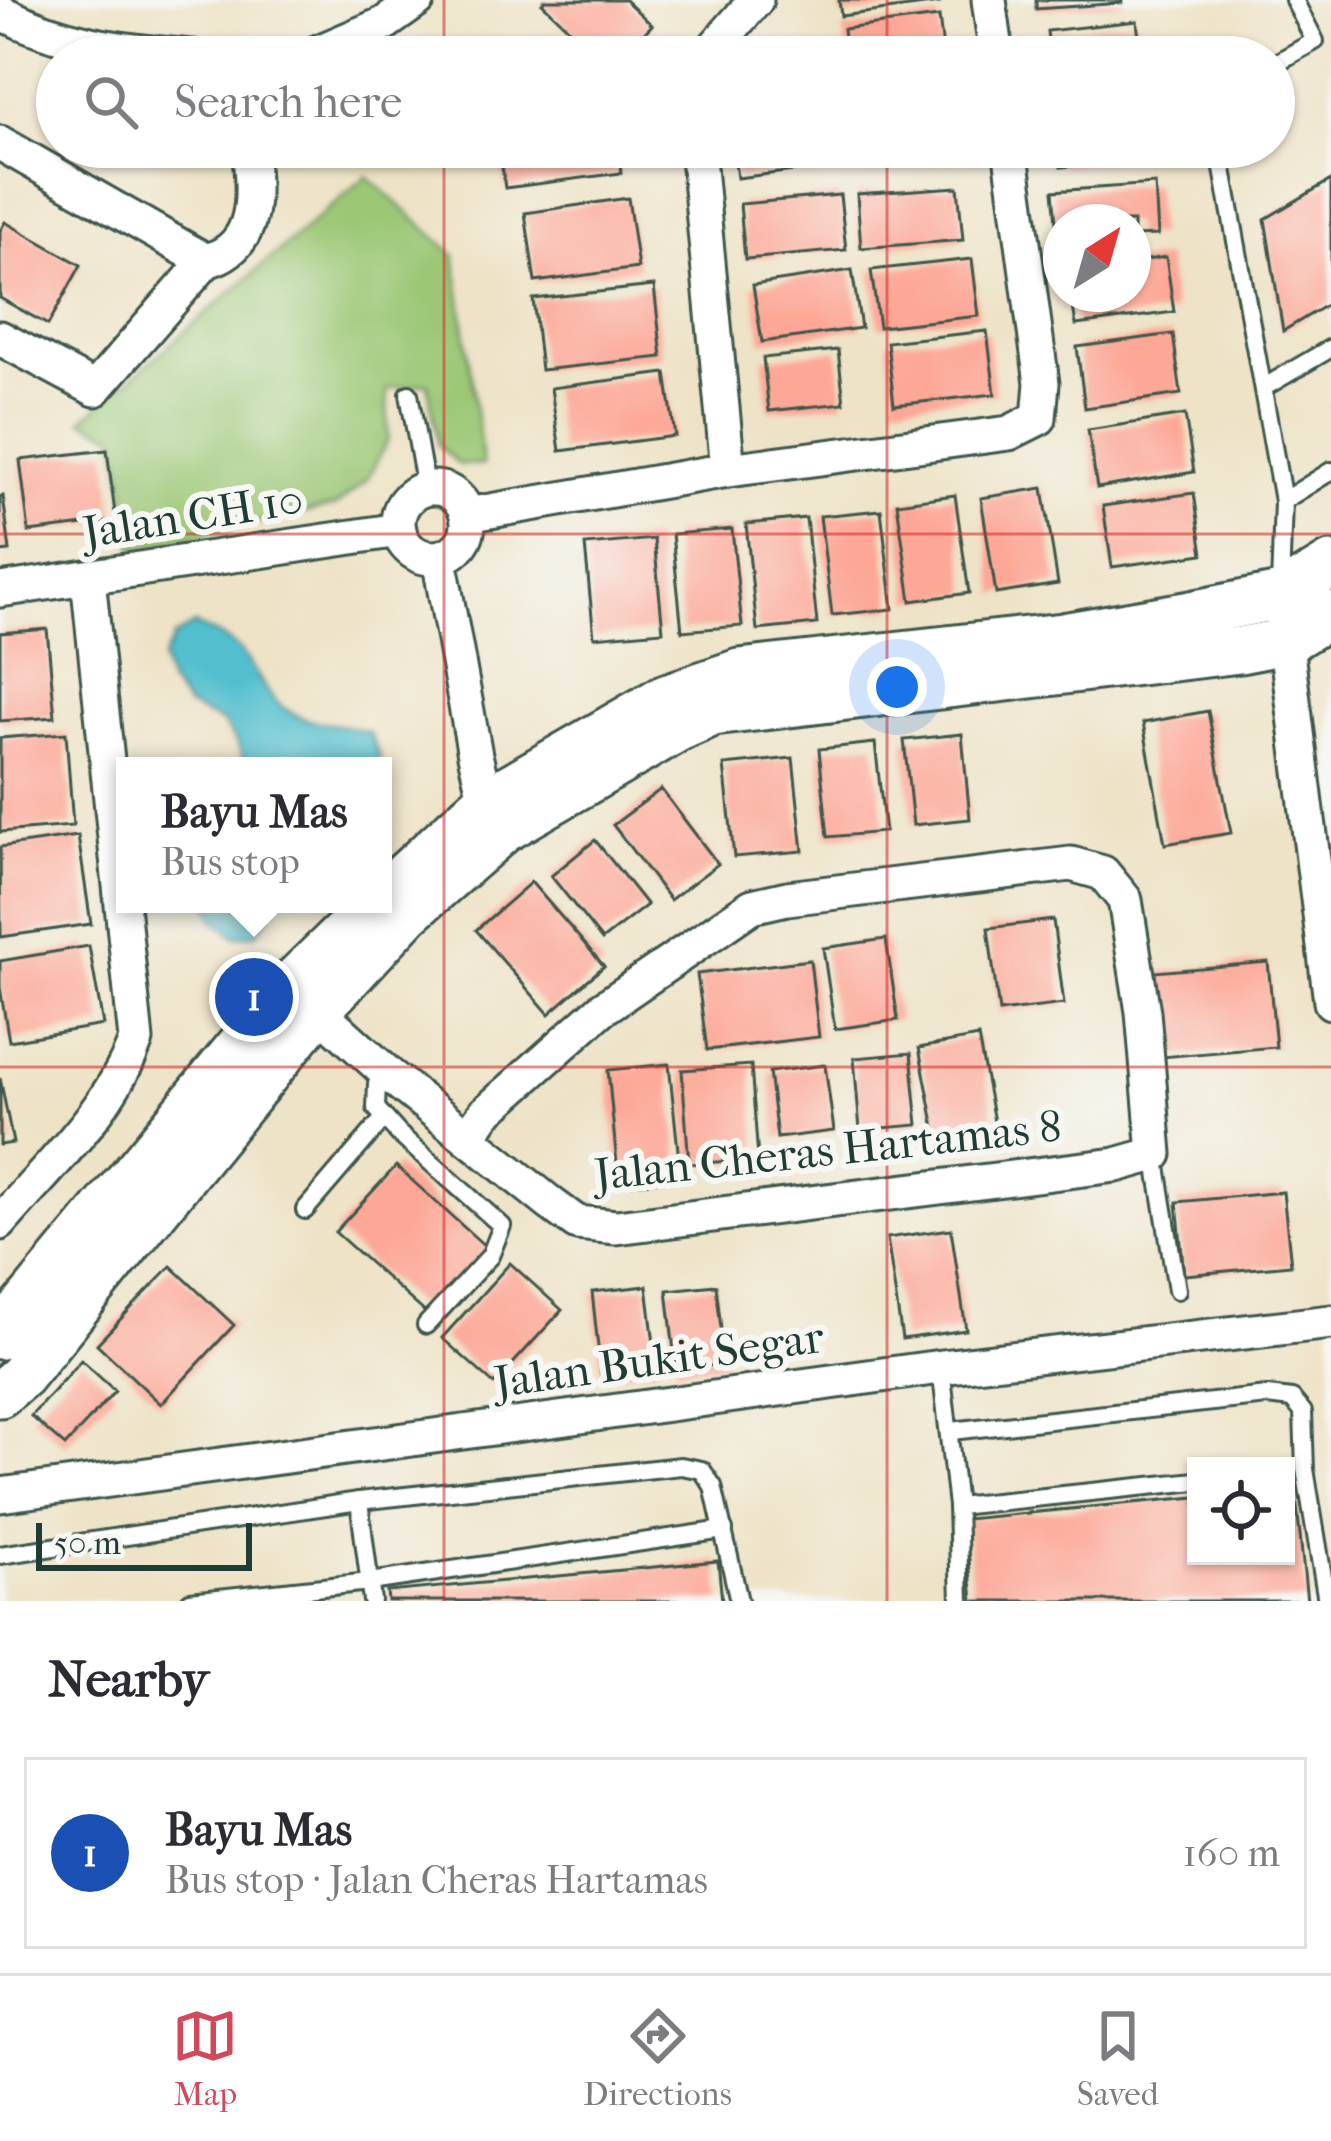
<!DOCTYPE html>
<meta charset="utf-8">
<style>
body{margin:0;font-family:"IM FELL French Canon",serif;background:#f7f7f7;color:#2b2b33}
.controls{position:absolute;right:36px;bottom:36px;display:grid;overflow:hidden;border-radius:0px;box-shadow:0 3px 9px #0004}
.controls button{width:108px;height:108px;display:grid;place-items:center;padding:0;border:0;border-bottom:3px solid #e1e1e2;background:#fff;color:#2b2b33;font:60px sans-serif}
.compass{position:absolute;left:1043px;top:204px;width:108px;height:108px;border-radius:50%;background:#fff;box-shadow:0 3px 9px #0004;rotate:37deg}
.scale{position:absolute;left:36px;bottom:30px;width:216px;box-sizing:border-box;padding-left:12px;border:6px solid #1f3d34;border-top:0;font-size:33px;line-height:42px;white-space:nowrap;color:#1f3d34;-webkit-text-stroke:9px #f6f6f2;paint-order:stroke}
.you{position:absolute;left:897px;top:687px;width:42px;height:42px;margin:-30px;border:9px solid #fff;border-radius:50%;background:#1a73e8;box-shadow:0 0 0 18px #1a73e833}
.badge{display:grid;place-items:center;width:78px;height:78px;border-radius:50%;background:#d1495b;color:#fff;font-size:39px;font-weight:700}
.pin{position:absolute;translate:-50% -50%;border:6px solid #fff;box-shadow:0 3px 12px #0006}
.popup{position:absolute;left:116px;top:757px;width:276px;height:156px;box-sizing:border-box;display:grid;place-content:center;border-radius:0px;background:#fff;filter:drop-shadow(0 3px 9px #0005);font-size:39px;white-space:nowrap;color:#7c7c81}
.popup b{font-size:45px;color:#2b2b33}
.popup::after{content:'';position:absolute;left:50%;top:100%;margin-left:-24px;border:24px solid transparent;border-top-color:#fff}
.list{margin:0;padding:0;list-style:none}
h2{display:flex;justify-content:space-between;align-items:center;height:156px;margin:0;padding:0 48px;font-size:51px}
h2 small{font-size:39px;font-weight:400;color:#7c7c81}
.list li{display:grid;grid-template-columns:78px 1fr auto;gap:36px;align-items:center;box-sizing:border-box;height:192px;margin:0 24px 24px;padding:0 24px;border:3px solid #e1e1e2;border-radius:0px}
.list b{display:block;font-size:45px;white-space:nowrap}
.list p{margin:0;font-size:39px;white-space:nowrap;color:#7c7c81}
.list em{font-size:39px;font-style:normal;color:#7c7c81}
.icon{flex:none;width:66px;height:66px;fill:none;stroke:currentColor;stroke-width:2;stroke-linecap:round;stroke-linejoin:round}
.map{position:relative;flex:none;width:1331px;height:1601px;overflow:hidden}
.search{position:absolute;background:#fff;box-shadow:0 3px 9px #0004;left:36px;right:36px;top:36px;height:132px;display:flex;align-items:center;gap:30px;box-sizing:border-box;padding:0 42px;border-radius:66px;color:#7c7c81;font-size:45px}
.sheet{height:372px;background:#fff}
nav{display:flex;justify-content:space-around;align-items:center;box-sizing:border-box;height:168px;border-top:3px solid #e1e1e2;background:#fff;font-size:33px;color:#7c7c81}
nav a{display:grid;justify-items:center;gap:6px}
nav .on{color:#d1495b}
.map>svg:first-child{display:block}
</style>
<div class="map">
<svg width="1331" height="1601" viewBox="0 0 1331 1601">
<rect width="100%" height="100%" fill="#f6f6f2"/>
<filter id="ink" filterUnits="userSpaceOnUse"><feTurbulence type="fractalNoise" baseFrequency=".00833" numOctaves="2"/><feDisplacementMap in="SourceGraphic" scale="24" xChannelSelector="R" yChannelSelector="G"/><feConvolveMatrix kernelMatrix="1 2 1 2 8 2 1 2 1" color-interpolation-filters="sRGB"/></filter>
<filter id="wash" filterUnits="userSpaceOnUse"><feTurbulence type="fractalNoise" baseFrequency=".004" numOctaves="4" result="noise"/><feDisplacementMap in="SourceGraphic" scale="48" xChannelSelector="R" yChannelSelector="G"/><feGaussianBlur stdDeviation="2.7" result="paint"/><feColorMatrix in="noise" values="0 0 0 0 0 0 0 0 0 0 0 0 0 0 0 0 0 1.4 0 .05"/><feComposite in="paint" operator="in"/></filter>
<g filter="url(#wash)">
<rect width="100%" height="100%" fill="#eee3c7"/>
<path fill="#9cc876" stroke="#5e8255" stroke-width="3" d="M367 176 455 255 483 465 458 464 438 445 428 383 387 389 388 440 366 481 336 506 134 549 117 436 82 420Z"/>
<g fill="#53bfce" stroke="#397e81" stroke-width="3">
<path d="M195 625C208 631 225 637 236 647 255 664 261 690 281 706 310 729 336 719 369 733L380 757 378 766H245L238 745 223 723 187 706 168 682 162 660 175 636Z"/>
<path d="M208 904H278L256 934 235 937 216 921Z"/>
</g>
<g id="blocks">
<g fill="#fda796">
<path d="M545 0H625L652 25 621 57H599L542 3Z"/>
<path d="M839 0H940V3L841 16Z"/>
<path d="M1036 0H1122V3L1036 9Z"/>
<path d="M939 17 944 57H846L843 29Z"/>
<path d="M1137 21 1141 57H1050L1047 31Z"/>
<path d="M499 147H618L621 173 505 188Z"/>
<path d="M733 147H832L835 166 737 178Z"/>
<path d="M856 147H956L957 154 858 165Z"/>
<path d="M1059 147H1148L1149 158 1061 167Z"/>
<path d="M1331 180V302L1283 331 1265 219Z"/>
<path d="M1155 184 1158 235 1133 236V222H1061V243L1058 244 1053 191Z"/>
<path d="M958 187 963 240 861 248 857 194Z"/>
<path d="M840 195 846 250 745 259 740 204Z"/>
<path d="M628 198 638 268 535 282 525 213Z"/>
<path d="M5 222 81 265 48 325 0 298V231Z"/>
<path d="M1166 257 1174 312 1076 325 1071 294H1133V262Z"/>
<path d="M972 259 979 316 879 327 871 270Z"/>
<path d="M852 270 861 328 762 342 753 285Z"/>
<path d="M654 286 662 357 541 370 533 299Z"/>
<path d="M987 331 995 394 894 405 887 342Z"/>
<path d="M1173 334 1181 394 1085 408 1077 347Z"/>
<path d="M838 350 844 403 769 411 763 358Z"/>
<path d="M666 373 675 436 560 451 551 388Z"/>
<path d="M1185 415 1194 472 1097 488 1088 430Z"/>
<path d="M107 450 116 521 29 532 20 460Z"/>
<path d="M1043 488 1058 584 996 594 981 498Z"/>
<path d="M1194 493 1203 554 1112 567 1103 506Z"/>
<path d="M955 495 969 593 911 601 897 503Z"/>
<path d="M3 496 10 551 0 552V497Z"/>
<path d="M881 510 893 609 832 615 820 516Z"/>
<path d="M806 518 817 624 757 630 746 524Z"/>
<path d="M732 529 742 626 682 631 672 534Z"/>
<path d="M654 539 663 631 594 637 585 545Z"/>
<path d="M47 629 55 717 0 721V633Z"/>
<path d="M1208 711 1231 833 1165 844 1143 723Z"/>
<path d="M66 733 73 826 0 832V738Z"/>
<path d="M962 734 970 819 913 825 904 740Z"/>
<path d="M875 743 885 832 828 837 819 749Z"/>
<path d="M793 758 803 851 734 857 724 765Z"/>
<path d="M661 789 718 864 670 900 613 825Z"/>
<path d="M78 836 91 924 1 937 0 847Z"/>
<path d="M595 840 647 905 602 940 551 876Z"/>
<path d="M531 882 604 966 549 1014 476 930Z"/>
<path d="M1053 920 1064 1004 999 1012 988 928Z"/>
<path d="M886 939 898 1020 835 1029 823 948Z"/>
<path d="M89 946 103 1025 9 1041 0 987V961Z"/>
<path d="M810 960 819 1037 707 1050 697 974Z"/>
<path d="M1268 962 1276 1047 1162 1057 1154 972Z"/>
<path d="M978 1037 995 1127 937 1138 919 1048Z"/>
<path d="M911 1053 918 1125 860 1130 854 1058Z"/>
<path d="M669 1064 681 1179 619 1185 608 1070Z"/>
<path d="M751 1065 758 1159 689 1164 682 1070Z"/>
<path d="M825 1065 834 1131 777 1138 769 1072Z"/>
<path d="M0 1078 13 1143 0 1145Z"/>
<path d="M396 1166 487 1248 427 1314 335 1232Z"/>
<path d="M1283 1192 1291 1265 1184 1275 1177 1202Z"/>
<path d="M951 1229 966 1330 902 1339 887 1238Z"/>
<path d="M510 1263 562 1310 494 1384 442 1338Z"/>
<path d="M171 1266 234 1325 161 1404 97 1344Z"/>
<path d="M716 1285 725 1364 676 1369 667 1290Z"/>
<path d="M647 1286 657 1369 601 1374 592 1292Z"/>
<path d="M81 1360 115 1391 65 1446 31 1416Z"/>
<path d="M1295 1488 1307 1601H973L965 1519 1196 1497V1556H1286V1489Z"/>
<path d="M718 1561 722 1601H388L387 1592Z"/>
</g>
</g>
</g>
<g filter="url(#ink)">
<use href="#blocks" fill-opacity="0" stroke="#3e564a" stroke-width="3"/>
<g fill="none" stroke-linecap="round" stroke-linejoin="round">
<g stroke="#3e564a" stroke-width="22">
<g id="lane">
<path d="M1274 64 1315 41 1294 0"/>
<path d="M1219 147 1283 501 1280 589"/>
<path d="M1263 388 1331 348"/>
<path d="M409 394 426 489"/>
<path d="M1283 501 1331 471"/>
<path d="M382 1070 377 1084 376 1108 399 1134 502 1226 490 1256 426 1325"/>
<path d="M1155 1154 1177 1290"/>
<path d="M305 1210 384 1118"/>
<path d="M941 1367 957 1506 960 1601"/>
<path d="M951 1431 1267 1396 1292 1399 1303 1412 1305 1469 1327 1601"/>
<path d="M359 1501 372 1601"/>
<path d="M957 1506 1196 1481"/>
<path d="M0 1555 359 1501 681 1466 702 1470 713 1486 739 1601"/>
<path d="M190 1601 370 1582 724 1530"/>
</g>
</g>
<g stroke="#3e564a" stroke-width="39">
<g id="street">
<path d="M989 0 997 57"/>
<path d="M0 12C67 46 119 50 193 57"/>
<path d="M307 57 384 24 418 0"/>
<path d="M706 57 756 0"/>
<path d="M0 143 206 261"/>
<path d="M697 147 728 470"/>
<path d="M206 261C260 246 254 193 249 147"/>
<path d="M0 338 95 389 206 261"/>
<circle cx="433" cy="523" r="35"/>
<path d="M467 515 728 470 1009 433 1039 418 1042 383 1010 147"/>
<path d="M439 558 475 755 486 801 497 819"/>
<path d="M0 590 399 530"/>
<path d="M1283 621 1331 1002"/>
<path d="M300 994 389 1075 551 1204 577 1223 616 1227 1116 1165 1155 1154 1143 1012 1125 900 1103 873 1071 864 787 898 752 906 602 1009 485 1113 468 1137"/>
<path d="M0 1223C48 1167 110 1111 136 1040L88 578"/>
<path d="M0 1495 941 1367 1331 1322"/>
</g>
</g>
<g stroke="#3e564a" stroke-width="51">
<g id="secondary">
<path d="M402 878 486 801 666 697 739 672 1063 636 1186 615 1280 596 1331 565"/>
<path d="M0 1336 290 985 374 904"/>
<path d="M0 1394 21 1376 318 1010 409 912 503 830 677 729 713 713 1240 650 1286 641 1331 614"/>
</g>
</g>
<use href="#lane" stroke="#fff" stroke-width="16"/>
<use href="#street" stroke="#fff" stroke-width="33"/>
<use href="#secondary" stroke="#fff" stroke-width="45"/>
</g>
</g>
<path fill="none" stroke="#d62828" stroke-width="3" stroke-opacity="0.55" d="M444 0V57M887 0V57M444 147V1601M887 147V1601M0 534H1331M0 1067H1331"/>
<g text-anchor="middle" dominant-baseline="central" stroke-width="12" stroke-linejoin="round" paint-order="stroke">
<g font-size="45" fill="#1f3d34" stroke="#f6f6f2">
<text transform="translate(193 516) rotate(-9)">Jalan CH 10</text>
<text transform="translate(828 1151) rotate(-6)">Jalan Cheras Hartamas 8</text>
<text transform="translate(659 1360) rotate(-8)">Jalan Bukit Segar</text>
</g>
</g>
</svg>
<div class="controls">
<button><svg class="icon" aria-label="locate" viewBox="0 0 24 24"><circle cx="12" cy="12" r="6"/><path d="M12 2v4M12 18v4M2 12h4M18 12h4"/></svg></button>
</div>
<svg class="compass" viewBox="-18 -18 36 36"><path d="M0-13l5 13h-10z" fill="#e53935"/><path d="M0 13l5-13h-10z" fill="#7c7c81"/></svg>
<div class="scale">50 m</div>
<div class="you"></div>
<div class="pin badge" style="left:254px;top:997px;background:#1a4fb4">1</div>
<div class="popup"><b>Bayu Mas</b>Bus stop</div>
<div class="search"><svg class="icon" aria-label="search" viewBox="0 0 24 24"><circle cx="10" cy="10" r="6"/><path d="M15 15l6 6"/></svg>Search here</div>
</div>
<section class="sheet">
<h2>Nearby<small></small></h2>
<ul class="list">
<li><span class="badge" style="background:#1a4fb4">1</span><div><b>Bayu Mas</b><p>Bus stop · Jalan Cheras Hartamas</p></div><em>160 m</em></li>
</ul>
</section>
<nav>
<a class="on"><svg class="icon" aria-label="map" viewBox="0 0 24 24"><path d="M3 6l6-2 6 2 6-2v14l-6 2-6-2-6 2zM9 4v14M15 6v14"/></svg>Map</a>
<a><svg class="icon" aria-label="directions" viewBox="0 0 24 24"><path d="M12 3l9 9-9 9-9-9zM9 14v-3h6M13 9l2 2-2 2"/></svg>Directions</a>
<a><svg class="icon" aria-label="saved" viewBox="0 0 24 24"><path d="M7 4h10v16l-5-4-5 4z"/></svg>Saved</a>
</nav>
